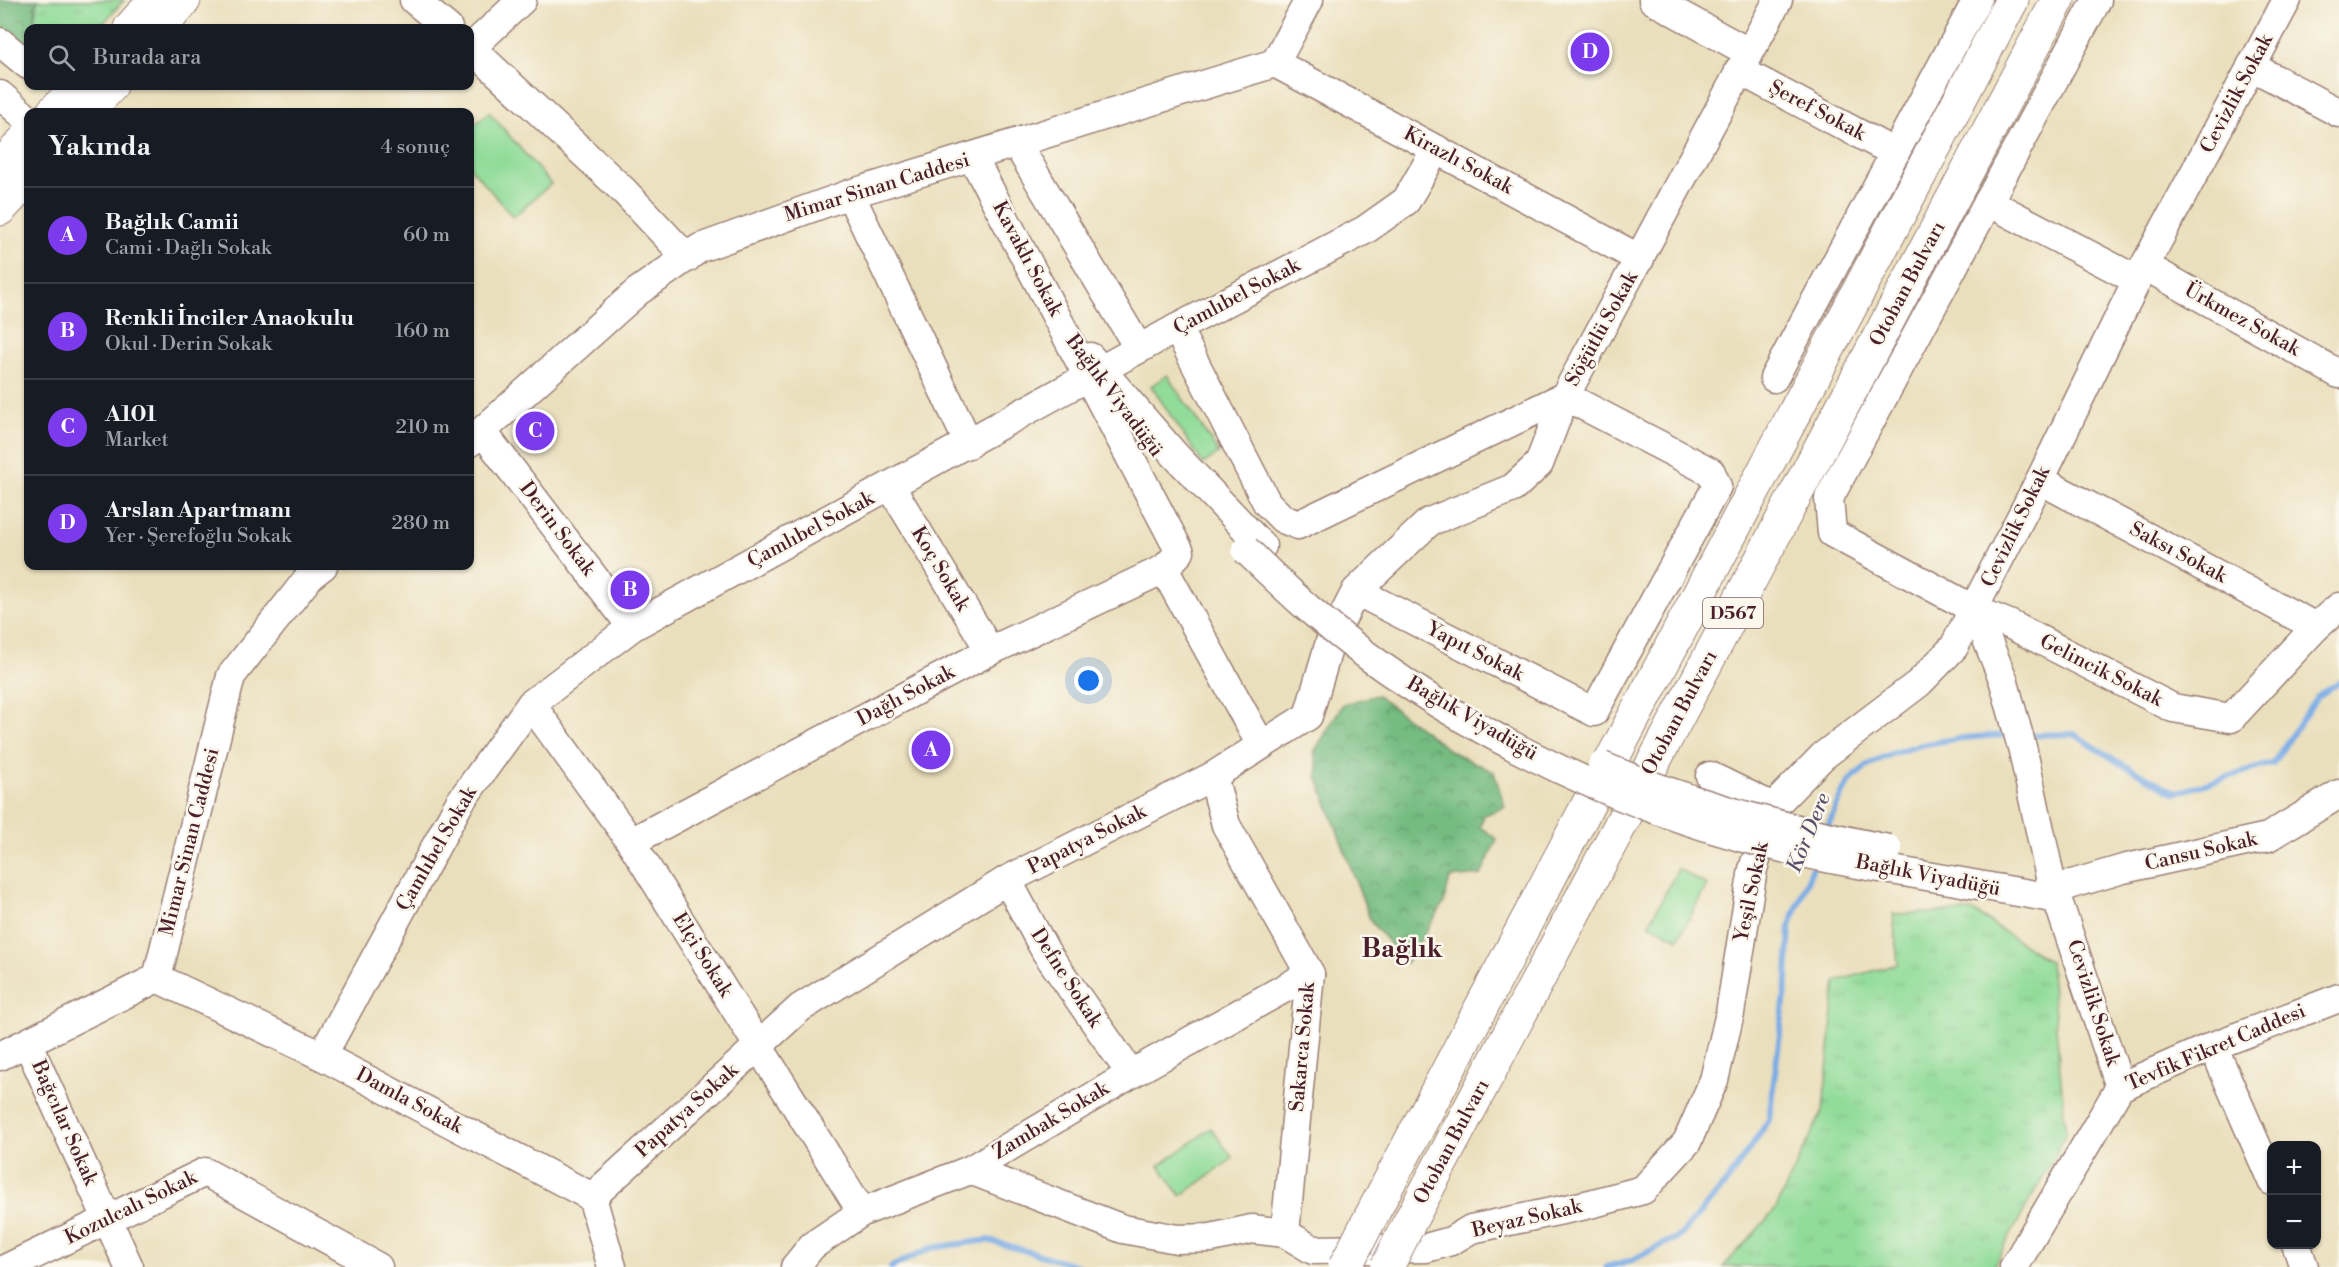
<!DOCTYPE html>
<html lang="tr">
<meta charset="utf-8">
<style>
body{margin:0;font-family:"Libre Bodoni",serif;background:#20242c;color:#f1f3f6}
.controls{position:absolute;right:18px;bottom:18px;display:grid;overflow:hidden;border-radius:12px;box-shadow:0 2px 4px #0004}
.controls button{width:54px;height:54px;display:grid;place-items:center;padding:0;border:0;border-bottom:2px solid #363941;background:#171b24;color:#f1f3f6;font:30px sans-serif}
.you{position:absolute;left:1089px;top:681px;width:21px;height:21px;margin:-15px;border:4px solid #fff;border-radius:50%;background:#1a73e8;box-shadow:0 0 0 9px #1a73e833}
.badge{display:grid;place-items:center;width:39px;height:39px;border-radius:50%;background:#7c3aed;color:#fff;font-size:20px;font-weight:700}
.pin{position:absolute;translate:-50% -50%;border:3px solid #fff;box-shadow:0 2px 6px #0006}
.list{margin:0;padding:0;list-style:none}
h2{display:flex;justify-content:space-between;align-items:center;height:78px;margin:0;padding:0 24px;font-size:26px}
h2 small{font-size:20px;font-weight:400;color:#9ea1a6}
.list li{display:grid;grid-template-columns:39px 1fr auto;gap:18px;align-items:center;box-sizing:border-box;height:96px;padding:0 24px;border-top:2px solid #363941}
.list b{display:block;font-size:22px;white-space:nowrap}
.list p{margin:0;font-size:20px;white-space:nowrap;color:#9ea1a6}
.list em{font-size:20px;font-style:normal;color:#9ea1a6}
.icon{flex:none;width:33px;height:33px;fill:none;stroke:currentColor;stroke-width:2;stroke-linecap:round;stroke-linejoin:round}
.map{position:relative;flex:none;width:2339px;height:1267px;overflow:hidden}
.search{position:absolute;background:#171b24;box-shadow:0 2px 4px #0004;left:24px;top:24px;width:450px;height:66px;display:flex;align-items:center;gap:15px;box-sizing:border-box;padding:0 21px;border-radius:12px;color:#9ea1a6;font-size:22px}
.panel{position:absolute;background:#171b24;box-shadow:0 2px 4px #0004;left:24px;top:108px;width:450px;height:462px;border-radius:12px}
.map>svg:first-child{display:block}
</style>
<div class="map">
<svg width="2339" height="1267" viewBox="0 0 2339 1267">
<defs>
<pattern id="grass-tufts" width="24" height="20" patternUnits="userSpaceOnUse" patternTransform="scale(1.5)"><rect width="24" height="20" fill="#91dc99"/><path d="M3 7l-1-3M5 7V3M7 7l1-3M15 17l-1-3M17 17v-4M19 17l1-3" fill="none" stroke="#7fbc84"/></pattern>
<pattern id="forest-crowns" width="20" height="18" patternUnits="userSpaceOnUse" patternTransform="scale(1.5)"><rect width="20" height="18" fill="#74bc81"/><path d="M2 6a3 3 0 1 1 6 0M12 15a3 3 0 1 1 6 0" fill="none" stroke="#61986a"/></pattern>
</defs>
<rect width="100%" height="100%" fill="#fbf7ec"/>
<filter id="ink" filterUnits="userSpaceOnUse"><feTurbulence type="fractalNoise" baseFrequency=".0167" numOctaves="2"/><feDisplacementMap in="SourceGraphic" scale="12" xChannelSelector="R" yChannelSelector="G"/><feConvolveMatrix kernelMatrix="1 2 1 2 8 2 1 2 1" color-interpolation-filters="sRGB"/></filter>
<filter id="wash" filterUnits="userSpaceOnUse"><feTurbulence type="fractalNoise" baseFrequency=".008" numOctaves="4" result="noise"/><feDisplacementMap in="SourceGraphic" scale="24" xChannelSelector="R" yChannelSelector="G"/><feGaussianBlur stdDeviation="1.35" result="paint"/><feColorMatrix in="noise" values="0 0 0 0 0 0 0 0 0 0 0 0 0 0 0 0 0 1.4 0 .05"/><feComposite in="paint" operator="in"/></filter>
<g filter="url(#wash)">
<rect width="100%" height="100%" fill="#eadfbc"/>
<g fill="url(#grass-tufts)" stroke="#6e7e62" stroke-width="1.5">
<path d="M37 0H124L99 28H33Z"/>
<path d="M1973 911 2050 962 2066 1135 1993 1267H1723L1775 1210 1823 1110 1836 981 1898 964 1893 914Z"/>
</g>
<g fill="url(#forest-crowns)" stroke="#5f6e56" stroke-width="1.5">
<path d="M0 0H37L33 28H28V58L0 35Z"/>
<path d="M1377 695 1452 752 1494 772 1505 807 1484 815 1480 827 1497 839 1481 875 1450 878 1444 903 1406 963 1371 922 1317 776 1318 768 1314 752 1343 704Z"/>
</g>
<g fill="#91dc99" stroke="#6e7e62" stroke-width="1.5">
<path d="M489 112 551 184 513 217 470 167V129Z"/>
<path d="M1167 375 1219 453 1203 464 1151 386Z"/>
<path d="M1678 869 1707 885 1678 939 1649 924Z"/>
<path d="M1211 1128 1233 1158 1181 1196 1159 1166Z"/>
</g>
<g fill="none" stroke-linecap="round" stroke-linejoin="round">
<g stroke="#79abe5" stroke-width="6">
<path d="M2025 735 2074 734 2118 762 2176 793 2273 763 2317 697 2339 682"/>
<path d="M1827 829C1834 813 1840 793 1851 780 1883 743 1966 736 2012 735"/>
<path d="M891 1267 931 1248 988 1240 1081 1267"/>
<path d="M1606 1267 1632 1260 1680 1236 1726 1183 1769 1120 1787 979 1790 925 1814 864"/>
</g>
</g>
</g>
<g filter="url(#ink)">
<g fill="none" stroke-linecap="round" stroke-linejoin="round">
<g stroke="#9a7f74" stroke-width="31">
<g id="minor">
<path d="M414 0 448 28"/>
<path d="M1653 0 1748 52"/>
<path d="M2097 0 1829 498 1832 533 1975 610 2009 624 2173 708 2231 718 2316 627 2339 607"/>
<path d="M0 42 28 65"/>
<path d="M470 47 624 191 687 258"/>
<path d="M471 48 522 0"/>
<path d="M1275 63 1640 259"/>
<path d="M2251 66 2339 113"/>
<path d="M1739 70 1895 153"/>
<path d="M0 95 28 119"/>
<path d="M1017 144 1139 349"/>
<path d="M850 194 969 444"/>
<path d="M1988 202 2137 280"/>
<path d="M2145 266 2339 374"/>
<path d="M1177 328 1267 503 1283 519 1298 525 1565 396 1778 0"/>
<path d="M1090 357 1174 454 1262 546"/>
<path d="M1774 378 1977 0"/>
<path d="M482 431 632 627"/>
<path d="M470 442 637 292 700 248 850 194 1275 63 1309 0"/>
<path d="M2040 480 2316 627"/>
<path d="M891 487 990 651"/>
<path d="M1164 569 1261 745"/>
<path d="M1975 610 2003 679 2023 751 2050 877 2120 1087"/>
<path d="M531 704 631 842 862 1212"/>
<path d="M1213 776 1226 825 1310 974 1285 1233"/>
<path d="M1710 776 1773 807"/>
<path d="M631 842 990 651 1164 569 1180 552 973 158"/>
<path d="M1007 880 1046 952 1131 1074"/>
<path d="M2001 889 2058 899"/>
<path d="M2055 889 2123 869 2268 837 2339 794"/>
<path d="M157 978 322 1056 592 1197 612 1267"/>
<path d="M28 1044 129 1267"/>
<path d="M2213 1046 2272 1181"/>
<path d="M0 1056 157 978 231 676 310 576 323 566"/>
<path d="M322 1056 460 802 531 704 632 627 1177 328 1365 230 1406 201 1436 149"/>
<path d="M970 1170 1123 1229 1177 1239 1211 1238 1252 1229 1285 1233 1313 1250 1426 1248 1451 1241 1471 1229 1586 1205 1643 1190 1687 1142 1714 1080 1730 1013 1753 869 1773 807 1823 756 1919 683 1954 647 2040 480 2137 280 2287 0"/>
<path d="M592 1197 800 1008 1007 880 1213 776 1308 716 1330 642 1356 591 1429 522 1513 488 1539 464 1565 396 1711 472 1717 486 1594 712 1356 591"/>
<path d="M2296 1244 2304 1267"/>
<path d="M9 1267 205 1172 378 1267"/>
<path d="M795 1267 812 1246 862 1212 970 1170 1131 1074 1310 974"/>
<path d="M2014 1267 2120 1087 2213 1046 2339 998"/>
</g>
</g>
<g stroke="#9a7f74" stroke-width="35">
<g id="major">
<path d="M130 28 155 0"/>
<path d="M160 28 184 0"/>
<path d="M53 112 80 86"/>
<path d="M87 112 111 86"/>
<path d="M0 168 28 136"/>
<path d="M0 209 28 179"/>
</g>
</g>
<g stroke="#9a7f74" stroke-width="35">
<g id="highway">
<path d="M1366 1226 2012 0"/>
<path d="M1407 1227 2058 0"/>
</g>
</g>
<use href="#minor" stroke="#fff" stroke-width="28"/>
<use href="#major" stroke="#fff" stroke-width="33"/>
<use href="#highway" stroke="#fff" stroke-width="33"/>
<g stroke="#9a7f74" stroke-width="31" stroke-linecap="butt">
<g id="minor-bridge">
<path d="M1246 550C1267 570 1287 590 1309 609 1435 719 1612 806 1774 846 1849 865 1926 875 2001 889"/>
<path d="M1602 766C1694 805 1789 829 1888 849"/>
</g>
</g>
<g stroke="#9a7f74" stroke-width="35" stroke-linecap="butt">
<g id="highway-bridge">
<path d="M1345 1267 1366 1226"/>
<path d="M1387 1267 1407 1227"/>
</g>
</g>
<use href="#minor-bridge" stroke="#fff" stroke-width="28"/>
<use href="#highway-bridge" stroke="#fff" stroke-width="33"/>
</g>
</g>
<g text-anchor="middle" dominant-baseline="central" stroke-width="5" stroke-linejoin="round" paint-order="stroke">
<rect fill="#fbf7ec" stroke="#7f6065" stroke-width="1.5" x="1703" y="598" width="60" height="30" rx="4.5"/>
<g font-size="18" font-weight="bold" fill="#4a1f2b">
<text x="1733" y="613">D567</text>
</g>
<g font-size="20" fill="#4a1f2b" stroke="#fbf7ec">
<text transform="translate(2237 94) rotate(-62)">Cevizlik Sokak</text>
<text transform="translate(1817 111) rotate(28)">Şeref Sokak</text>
<text transform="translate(1458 161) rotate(28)">Kirazlı Sokak</text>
<text transform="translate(877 188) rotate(-17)">Mimar Sinan Caddesi</text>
<text transform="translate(1027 259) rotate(62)">Kavaklı Sokak</text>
<text transform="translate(1908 284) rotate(-62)">Otoban Bulvarı</text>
<text transform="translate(1237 297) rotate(-28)">Çamlıbel Sokak</text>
<text transform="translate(2242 320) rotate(29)">Ürkmez Sokak</text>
<text transform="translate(1602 329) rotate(-61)">Söğütlü Sokak</text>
<text transform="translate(1114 396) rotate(53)">Bağlık Viyadüğü</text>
<text transform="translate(2016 527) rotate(-64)">Cevizlik Sokak</text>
<text transform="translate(557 529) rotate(53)">Derin Sokak</text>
<text transform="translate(811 530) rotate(-28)">Çamlıbel Sokak</text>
<text transform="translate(2178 553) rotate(28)">Saksı Sokak</text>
<text transform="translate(940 569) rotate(59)">Koç Sokak</text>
<text transform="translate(1475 652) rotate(27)">Yapıt Sokak</text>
<text transform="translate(2101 671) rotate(27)">Gelincik Sokak</text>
<text transform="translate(906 696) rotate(-28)">Dağlı Sokak</text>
<text transform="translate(1680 713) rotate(-62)">Otoban Bulvarı</text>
<text transform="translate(1472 719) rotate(30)">Bağlık Viyadüğü</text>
<text transform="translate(1087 840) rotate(-27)">Papatya Sokak</text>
<text transform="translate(190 842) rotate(-76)">Mimar Sinan Caddesi</text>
<text transform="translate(437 849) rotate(-60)">Çamlıbel Sokak</text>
<text transform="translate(2201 852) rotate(-13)">Cansu Sokak</text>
<text transform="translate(1928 876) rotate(11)">Bağlık Viyadüğü</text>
<text transform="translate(1752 892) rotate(-78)">Yeşil Sokak</text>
<text transform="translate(702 955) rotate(58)">Elçi Sokak</text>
<text transform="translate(1066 978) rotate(57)">Defne Sokak</text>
<text transform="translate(2093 1003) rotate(72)">Cevizlik Sokak</text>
<text transform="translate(1303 1047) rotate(-85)">Sakarca Sokak</text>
<text transform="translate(2216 1048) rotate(-23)">Tevfik Fikret Caddesi</text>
<text transform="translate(409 1101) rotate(28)">Damla Sokak</text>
<text transform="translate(687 1111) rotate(-42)">Papatya Sokak</text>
<text transform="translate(1051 1121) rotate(-31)">Zambak Sokak</text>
<text transform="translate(64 1123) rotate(66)">Bağcılar Sokak</text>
<text transform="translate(1452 1142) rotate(-62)">Otoban Bulvarı</text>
<text transform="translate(131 1208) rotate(-26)">Kozulcalı Sokak</text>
<text transform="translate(1527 1219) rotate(-13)">Beyaz Sokak</text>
</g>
<g font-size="21" font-style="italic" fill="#5a506c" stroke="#fbf7ec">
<text transform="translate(1809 833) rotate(-68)">Kör Dere</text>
</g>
<g font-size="26" font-weight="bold" fill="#4a1f2b" stroke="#fbf7ec">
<text x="1402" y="949">Bağlık</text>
</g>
</g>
</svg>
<div class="controls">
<button>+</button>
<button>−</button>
</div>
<div class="you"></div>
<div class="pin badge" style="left:931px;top:750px">A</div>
<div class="pin badge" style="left:630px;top:590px">B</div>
<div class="pin badge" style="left:535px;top:431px">C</div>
<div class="pin badge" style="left:1590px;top:52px">D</div>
<div class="search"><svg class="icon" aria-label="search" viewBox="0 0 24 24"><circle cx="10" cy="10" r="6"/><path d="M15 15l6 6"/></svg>Burada ara</div>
<section class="panel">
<h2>Yakında<small>4 sonuç</small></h2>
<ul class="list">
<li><span class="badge">A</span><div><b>Bağlık Camii</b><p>Cami · Dağlı Sokak</p></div><em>60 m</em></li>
<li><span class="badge">B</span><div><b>Renkli İnciler Anaokulu</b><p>Okul · Derin Sokak</p></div><em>160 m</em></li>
<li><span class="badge">C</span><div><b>A101</b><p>Market</p></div><em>210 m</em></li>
<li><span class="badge">D</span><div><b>Arslan Apartmanı</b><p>Yer · Şerefoğlu Sokak</p></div><em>280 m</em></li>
</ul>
</section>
</div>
